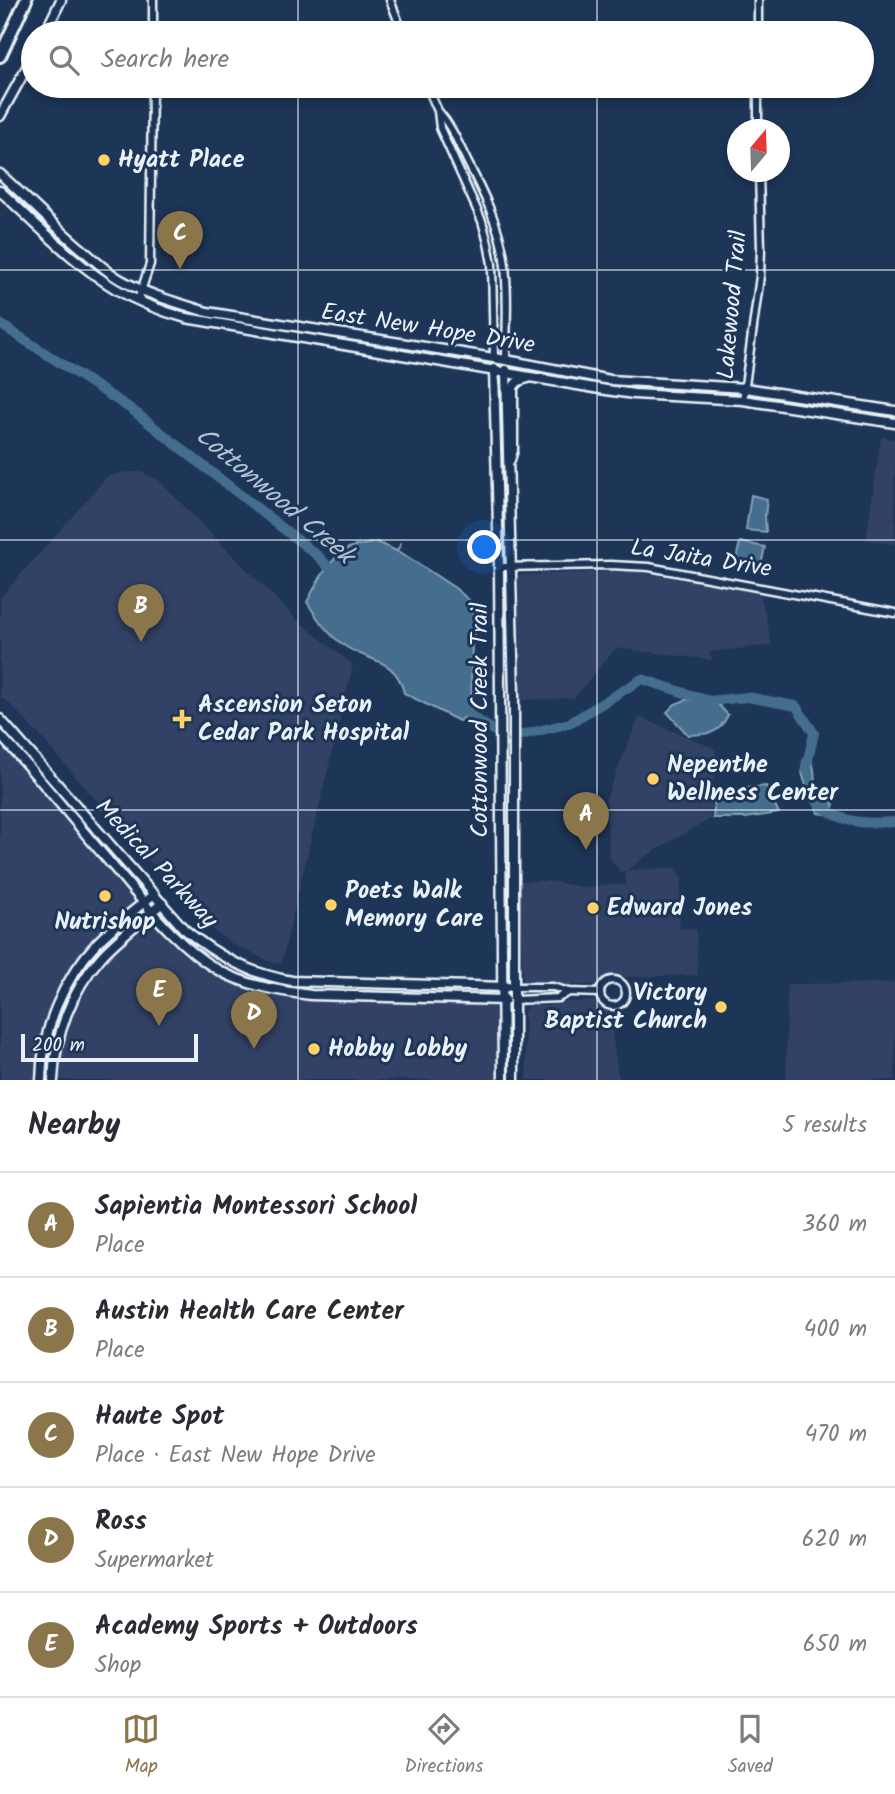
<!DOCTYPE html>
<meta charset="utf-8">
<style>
body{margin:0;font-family:Kalam,sans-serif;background:#f7f7f7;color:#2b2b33}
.compass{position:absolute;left:727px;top:119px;width:63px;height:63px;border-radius:50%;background:#fff;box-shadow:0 4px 10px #0003;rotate:19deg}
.scale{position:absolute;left:21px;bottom:18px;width:177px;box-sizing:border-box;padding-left:7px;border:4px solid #e8f1f8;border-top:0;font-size:19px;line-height:24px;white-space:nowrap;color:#e8f1f8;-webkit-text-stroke:5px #1d3557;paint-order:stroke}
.you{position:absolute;left:485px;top:548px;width:24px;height:24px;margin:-18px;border:5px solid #fff;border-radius:50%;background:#1a73e8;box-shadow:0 0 0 10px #1a73e833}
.badge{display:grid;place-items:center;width:46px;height:46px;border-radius:50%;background:#8a764a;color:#fff;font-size:23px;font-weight:700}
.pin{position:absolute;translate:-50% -58px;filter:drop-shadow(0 2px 4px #0008)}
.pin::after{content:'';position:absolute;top:37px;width:24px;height:21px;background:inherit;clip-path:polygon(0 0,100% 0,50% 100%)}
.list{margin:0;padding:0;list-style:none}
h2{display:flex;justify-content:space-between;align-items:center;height:91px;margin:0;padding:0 28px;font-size:30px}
h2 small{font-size:23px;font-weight:400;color:#7c7c81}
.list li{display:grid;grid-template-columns:46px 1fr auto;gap:21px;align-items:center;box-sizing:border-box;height:105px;padding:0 28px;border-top:2px solid #e1e1e2}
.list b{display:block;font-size:26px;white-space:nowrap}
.list p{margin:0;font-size:23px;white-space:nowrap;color:#7c7c81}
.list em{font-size:23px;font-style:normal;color:#7c7c81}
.icon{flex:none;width:38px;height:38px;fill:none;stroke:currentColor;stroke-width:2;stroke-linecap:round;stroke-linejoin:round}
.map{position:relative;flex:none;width:895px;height:1080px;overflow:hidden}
.search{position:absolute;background:#fff;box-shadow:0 4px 10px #0003;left:21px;right:21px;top:21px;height:77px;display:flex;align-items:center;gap:18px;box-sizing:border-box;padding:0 24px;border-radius:38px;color:#7c7c81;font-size:26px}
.sheet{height:616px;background:#fff}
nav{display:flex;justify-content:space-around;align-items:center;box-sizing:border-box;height:98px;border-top:2px solid #e1e1e2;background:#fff;font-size:19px;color:#7c7c81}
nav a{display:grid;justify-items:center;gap:4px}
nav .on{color:#8a764a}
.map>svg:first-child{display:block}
</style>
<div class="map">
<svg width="895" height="1080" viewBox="0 0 895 1080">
<rect width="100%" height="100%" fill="#1d3557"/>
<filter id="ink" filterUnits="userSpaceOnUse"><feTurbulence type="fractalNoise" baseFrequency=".0143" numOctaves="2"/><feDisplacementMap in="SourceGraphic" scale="14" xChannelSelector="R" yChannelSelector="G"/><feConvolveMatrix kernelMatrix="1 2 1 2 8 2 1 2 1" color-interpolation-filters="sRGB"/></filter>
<g filter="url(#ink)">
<g fill="#324366">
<path d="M881 437 895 439V544L866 540Z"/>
<path d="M124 472H141L157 479 295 618 353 665 281 964 271 962 234 945 209 927 162 875 40 736 8 702 0 697V598L107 477Z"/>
<path d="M629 571 760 592 772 645 710 652 712 660 616 648 574 698 518 700 519 575Z"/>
<path d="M639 717 716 749 710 819 654 851 627 870 675 868 682 878 679 928 696 929 698 975 621 977 607 975 595 985H560L523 982 519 881H548L588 888 603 885H626L625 871 620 872 609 856 606 798Z"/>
<path d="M0 748 11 756 134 899 149 919 171 942 219 975 258 991 301 998 489 1002 498 1007 499 1080H0Z"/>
<path d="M895 983V1080H786L787 984Z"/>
<path d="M596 1001 610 1013 617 1070 619 1080H527L524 1011 528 1006H548L565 1002Z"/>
</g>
<g fill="#456d8d" stroke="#86a2b8" stroke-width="2">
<path d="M751 495 767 499 765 517 766 532 746 530Z"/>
<path d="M377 542 403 554 455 588 469 600 476 622 472 645 471 671 472 712 459 721 404 693C396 656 367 663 342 644 326 632 317 618 307 602 318 582 328 559 349 548 357 545 369 544 377 542Z"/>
<path d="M740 542 765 547 761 565 736 560Z"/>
<path d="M688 699 698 701 714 700 728 715C718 735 710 734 688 735L667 712 675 704Z"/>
<path d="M808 753 814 769 815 785 834 804 832 809 825 814 818 813C813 794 792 772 808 753Z"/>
<path d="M766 786 779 813 745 818H713L715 791Z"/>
</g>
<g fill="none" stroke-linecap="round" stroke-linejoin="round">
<path stroke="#86a2b8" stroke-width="2" d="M397 551 401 543"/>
<g stroke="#456d8d" stroke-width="10">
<path d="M0 324 131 409 318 556 336 575"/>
<path d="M459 707 494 731"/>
<path d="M522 735 570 723 642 679 709 701 747 697 796 706 814 733 806 769"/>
<path d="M819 804C842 824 866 824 895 822"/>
</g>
<g stroke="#e8f1f8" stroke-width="11">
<g id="street">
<path d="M390 0 403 33"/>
<path d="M153 33V0"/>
<path d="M758 33V0"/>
<path d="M427 86 438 111 440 128 482 221 488 243 492 264 494 359"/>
<path d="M758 86V130"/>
<path d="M439 112C452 127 459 145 468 163 483 192 499 225 504 258 509 292 506 327 506 360"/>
<path d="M138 300 150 264 152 86"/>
<path d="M743 400 760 276 761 249 759 172"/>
<path d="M499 567 611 565 649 567 895 613"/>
<circle cx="613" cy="993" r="13"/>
<path d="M515 987H553L569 992 600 993"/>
<path d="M515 1000 558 998 569 992"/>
</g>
</g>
<g stroke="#e8f1f8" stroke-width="13">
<g id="secondary">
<path d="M45 33 61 0"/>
<path d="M0 116 33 56"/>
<path d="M0 174C28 199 54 226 83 250 95 261 107 272 121 280 148 295 178 303 207 312L506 360 610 380 745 388 895 411"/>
<path d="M0 191C37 224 73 263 116 289 138 302 161 311 186 318L606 390 634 394 743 400 895 423"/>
<path d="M494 369 499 567 503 1080"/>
<path d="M506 370 514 696V1080"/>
<path d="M510 460 513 450V388C516 381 521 380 528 378"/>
<path d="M0 719 184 929C217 956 250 974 292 981L507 987"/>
<path d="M0 735C39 777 75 822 112 865 145 903 174 944 218 970 247 986 279 991 311 995L505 1000"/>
<path d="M41 1080C42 1029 62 981 97 943 114 925 135 910 154 894"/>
<path d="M53 1080C55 1035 71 991 101 957 119 937 142 921 162 903"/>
</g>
</g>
<g stroke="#e8f1f8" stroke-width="16">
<path id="highway" d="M0 56 26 0"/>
</g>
<use href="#street" stroke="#1d3557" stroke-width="6"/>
<use href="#secondary" stroke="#1d3557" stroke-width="8"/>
<use href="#highway" stroke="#1d3557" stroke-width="10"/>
</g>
</g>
<path fill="none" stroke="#e8f1f8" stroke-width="2" stroke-opacity="0.55" d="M298 0V33M597 0V33M298 86V1080M597 86V1080M0 270H895M0 540H895M0 810H895"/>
<g fill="#ffd166" stroke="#1d3557" stroke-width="2.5">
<circle cx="104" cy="160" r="7"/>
<path d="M178.5 708.5h7v7h7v7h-7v7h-7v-7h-7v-7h7z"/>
<circle cx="653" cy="779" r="7"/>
<circle cx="105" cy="896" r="7"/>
<circle cx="331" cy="905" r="7"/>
<circle cx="593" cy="908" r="7"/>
<circle cx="721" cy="1007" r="7"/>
<circle cx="314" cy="1049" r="7"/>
</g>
<g text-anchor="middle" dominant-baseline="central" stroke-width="6" stroke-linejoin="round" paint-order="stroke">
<g font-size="24" font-weight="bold" fill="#e8f1f8" stroke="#1d3557" text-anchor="start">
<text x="118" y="160">Hyatt Place</text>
<text x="198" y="705">Ascension Seton<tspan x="198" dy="28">Cedar Park Hospital</tspan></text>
<text x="667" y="765">Nepenthe<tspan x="667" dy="28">Wellness Center</tspan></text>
<text x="345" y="891">Poets Walk<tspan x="345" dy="28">Memory Care</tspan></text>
<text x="607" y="908">Edward Jones</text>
<text x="105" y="922" text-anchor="middle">Nutrishop</text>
<text x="707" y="993" text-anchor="end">Victory<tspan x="707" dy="28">Baptist Church</tspan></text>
<text x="328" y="1049">Hobby Lobby</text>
</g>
<g font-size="24" fill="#e8f1f8" stroke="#1d3557">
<text transform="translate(733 305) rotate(-85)">Lakewood Trail</text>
<text transform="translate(428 329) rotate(9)">East New Hope Drive</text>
<text transform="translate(701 559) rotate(9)">La Jaita Drive</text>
<text transform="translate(480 720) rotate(-90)">Cottonwood Creek Trail</text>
<text transform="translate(156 864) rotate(47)">Medical Parkway</text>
</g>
<g font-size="26" font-style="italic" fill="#afc3d3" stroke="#1d3557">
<text transform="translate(274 496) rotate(40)">Cottonwood Creek</text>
</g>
</g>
</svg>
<svg class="compass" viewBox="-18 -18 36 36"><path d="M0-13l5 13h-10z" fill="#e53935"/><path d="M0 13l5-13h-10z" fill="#7c7c81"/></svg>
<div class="scale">200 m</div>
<div class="you"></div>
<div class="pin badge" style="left:586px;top:850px">A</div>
<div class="pin badge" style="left:141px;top:642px">B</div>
<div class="pin badge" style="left:180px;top:269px">C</div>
<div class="pin badge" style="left:254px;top:1049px">D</div>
<div class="pin badge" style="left:159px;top:1026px">E</div>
<div class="search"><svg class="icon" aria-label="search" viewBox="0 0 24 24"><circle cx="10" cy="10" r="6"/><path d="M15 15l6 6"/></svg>Search here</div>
</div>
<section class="sheet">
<h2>Nearby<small>5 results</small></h2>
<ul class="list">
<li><span class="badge">A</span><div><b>Sapientia Montessori School</b><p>Place</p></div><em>360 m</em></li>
<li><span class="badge">B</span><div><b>Austin Health Care Center</b><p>Place</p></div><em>400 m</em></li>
<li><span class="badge">C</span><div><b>Haute Spot</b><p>Place · East New Hope Drive</p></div><em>470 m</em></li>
<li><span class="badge">D</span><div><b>Ross</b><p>Supermarket</p></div><em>620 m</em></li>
<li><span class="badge">E</span><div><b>Academy Sports + Outdoors</b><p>Shop</p></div><em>650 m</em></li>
</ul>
</section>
<nav>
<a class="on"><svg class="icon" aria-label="map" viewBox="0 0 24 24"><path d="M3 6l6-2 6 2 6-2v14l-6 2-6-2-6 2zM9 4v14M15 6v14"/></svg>Map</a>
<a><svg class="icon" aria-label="directions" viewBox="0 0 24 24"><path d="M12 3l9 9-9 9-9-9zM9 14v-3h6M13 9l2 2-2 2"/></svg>Directions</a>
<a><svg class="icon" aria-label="saved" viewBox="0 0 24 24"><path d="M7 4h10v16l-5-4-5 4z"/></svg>Saved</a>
</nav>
